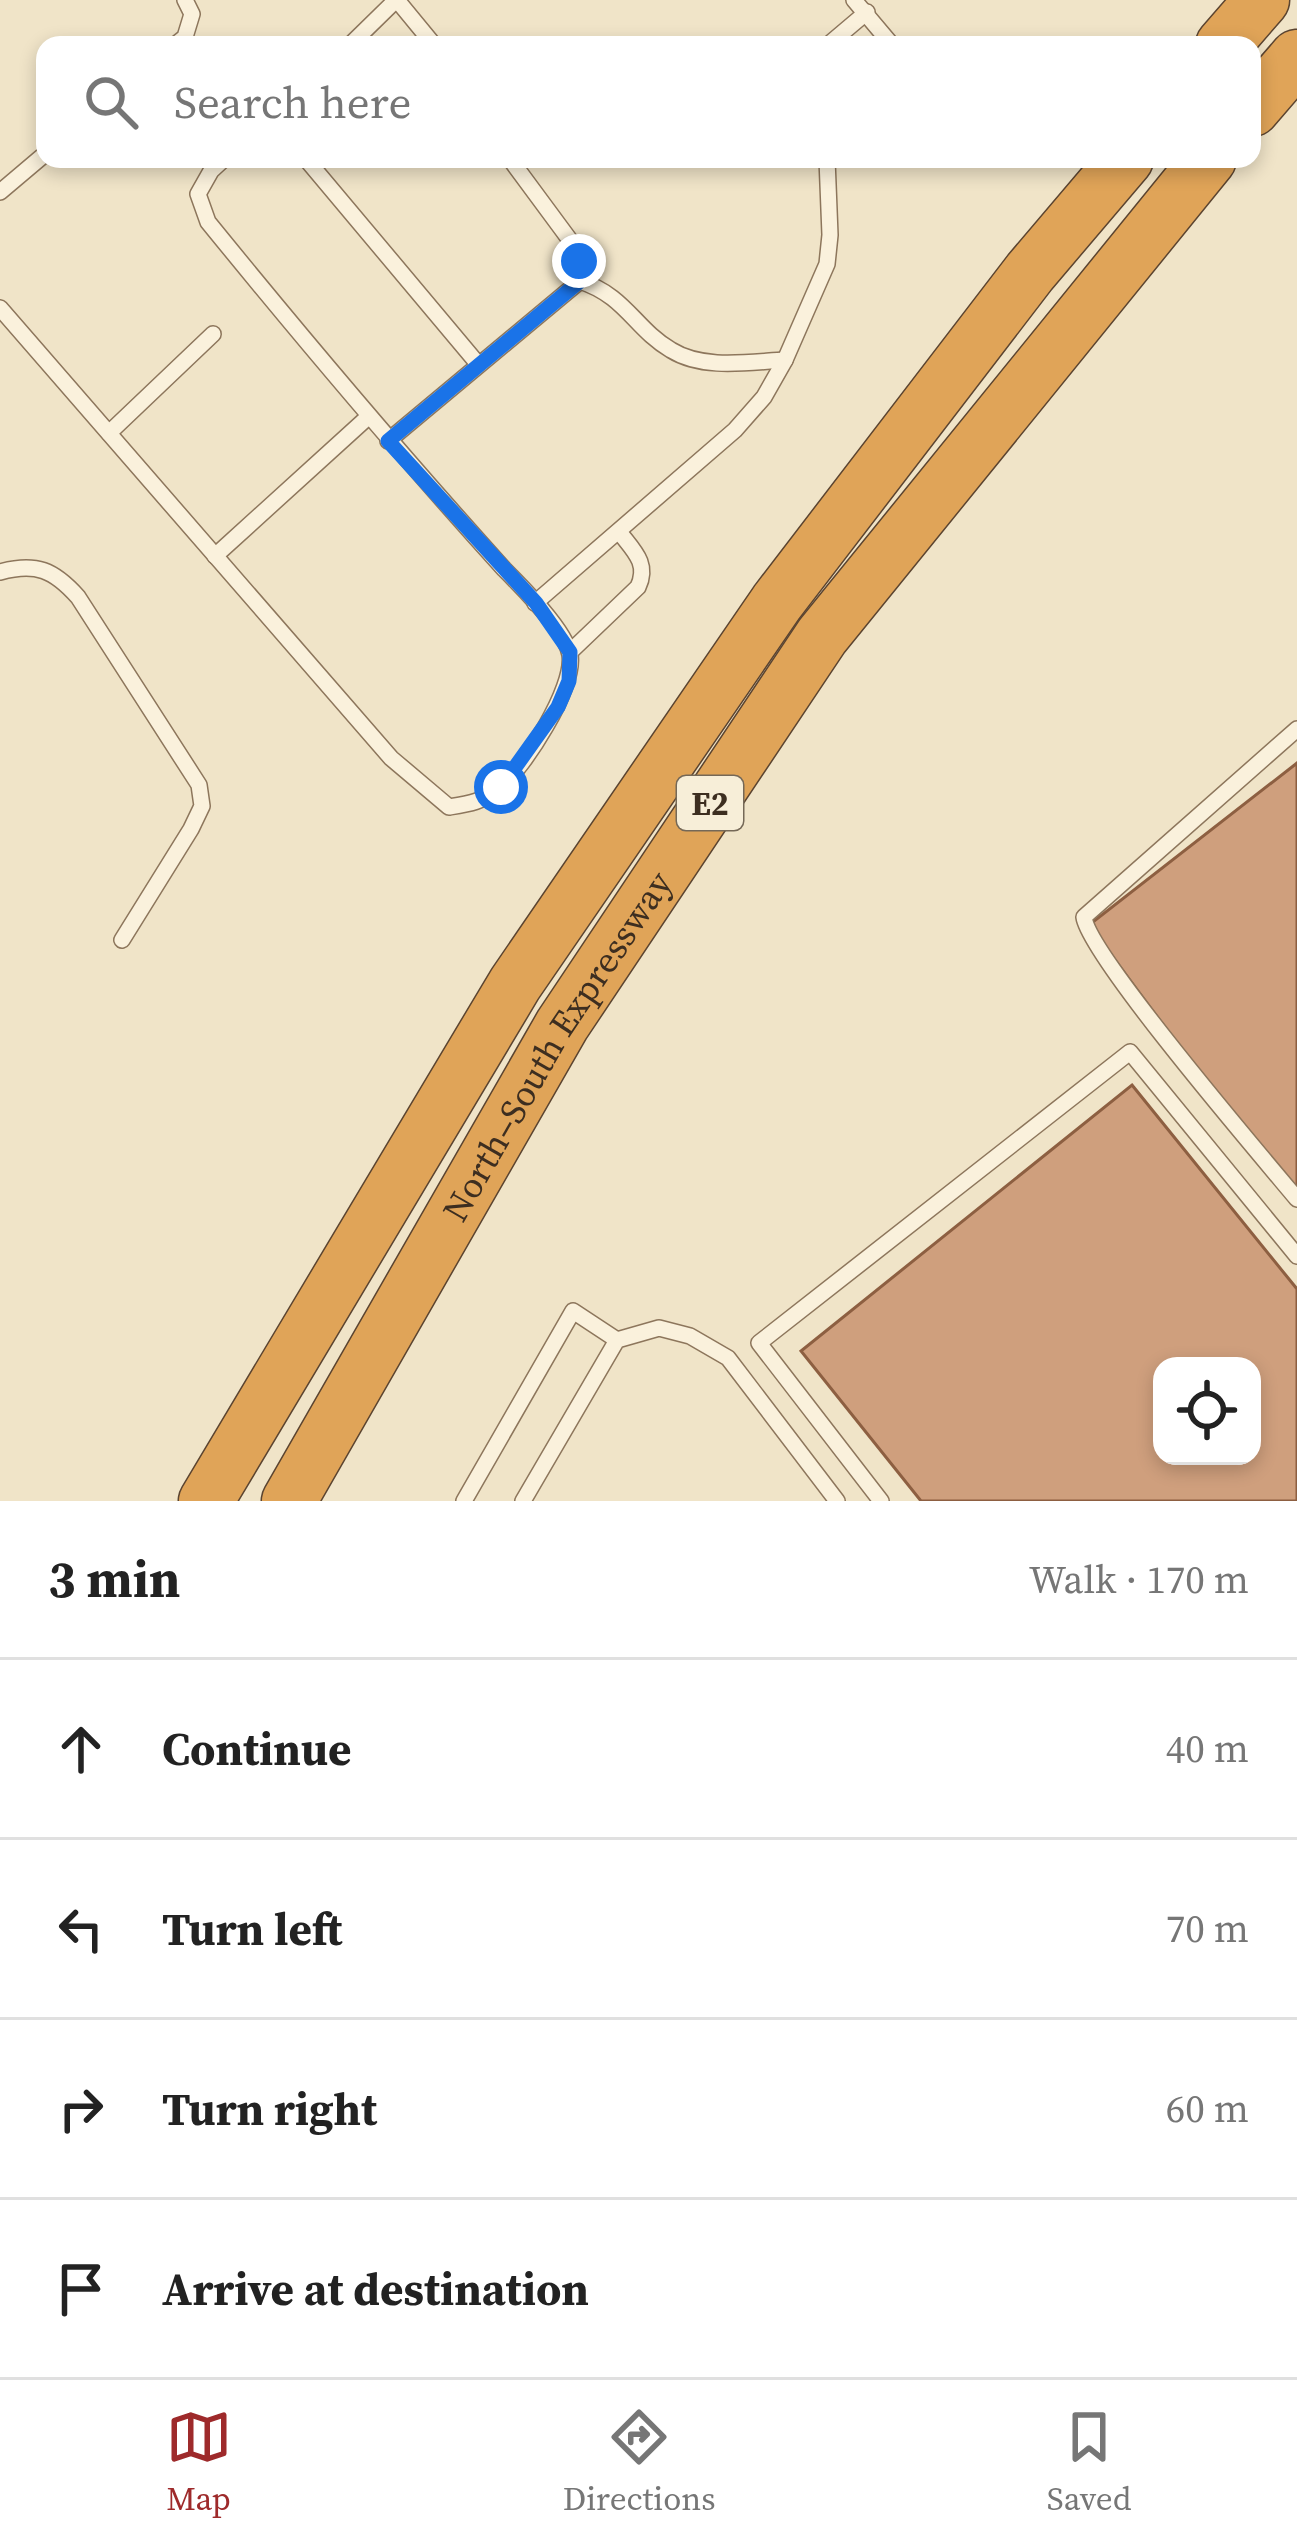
<!DOCTYPE html>
<meta charset="utf-8">
<style>
body{margin:0;font-family:"Source Serif 4",serif;background:#f6f6f6;color:#222}
.controls{position:absolute;right:36px;bottom:36px;display:grid;overflow:hidden;border-radius:24px;box-shadow:0 6px 18px #0003}
.controls button{width:108px;height:108px;display:grid;place-items:center;padding:0;border:0;border-bottom:3px solid #e0e0e0;background:#fff;color:#222;font:60px sans-serif}
.stop{position:absolute;width:36px;height:36px;margin:-27px;border:9px solid #1a73e8;border-radius:50%;background:#fff}
.stop.end{background:#1a73e8;border-color:#fff;box-shadow:0 3px 12px #0008}
.list{margin:0;padding:0;list-style:none}
h2{display:flex;justify-content:space-between;align-items:center;height:156px;margin:0;padding:0 48px;font-size:51px}
h2 small{font-size:39px;font-weight:400;color:#767676}
.list li{display:grid;grid-template-columns:78px 1fr auto;gap:36px;align-items:center;box-sizing:border-box;height:180px;padding:0 48px;border-top:3px solid #e0e0e0}
.list b{display:block;font-size:45px;white-space:nowrap}
.list em{font-size:39px;font-style:normal;color:#767676}
.icon{flex:none;width:66px;height:66px;fill:none;stroke:currentColor;stroke-width:2;stroke-linecap:round;stroke-linejoin:round}
.map{position:relative;flex:none;width:1297px;height:1501px;overflow:hidden}
.search{position:absolute;background:#fff;box-shadow:0 6px 18px #0003;left:36px;right:36px;top:36px;height:132px;display:flex;align-items:center;gap:30px;box-sizing:border-box;padding:0 42px;border-radius:24px;color:#767676;font-size:45px}
.sheet{height:876px;background:#fff}
nav{display:flex;justify-content:space-around;align-items:center;box-sizing:border-box;height:168px;border-top:3px solid #e0e0e0;background:#fff;font-size:33px;color:#767676}
nav a{display:grid;justify-items:center;gap:6px}
nav .on{color:#9e2a2b}
.map>svg:first-child{display:block}
</style>
<div class="map">
<svg width="1297" height="1501" viewBox="0 0 1297 1501">
<rect width="100%" height="100%" fill="#f0e4c8"/>
<g fill="#cf9f7d" stroke="#8d5f41" stroke-width="3" fill-rule="evenodd">
<path d="M1297 763V1193L1201 1076 1089 925Z"/>
<path d="M1132 1085 1297 1289V1501H921L801 1351ZM1162 1366H1252V1456H1162Z"/>
</g>
<g fill="none" stroke-linecap="round" stroke-linejoin="round">
<g stroke="#8d765c" stroke-width="18">
<g id="lane">
<path d="M397 0 434 45"/>
<path d="M854 0 892 45"/>
<path d="M175 45 185 37 192 14 185 0"/>
<path d="M350 45 396 0"/>
<path d="M828 45 867 12"/>
<path d="M306 159 478 364"/>
<path d="M510 159 575 247 580 281"/>
<path d="M0 192 45 154"/>
<path d="M580 281C626 296 634 328 671 350 703 370 749 362 785 360"/>
<path d="M0 308 391 758 449 807C468 804 483 802 499 788 524 768 575 688 570 655 566 631 522 587 504 569 402 456 304 340 208 222L198 194 211 171 224 159"/>
<path d="M109 433 213 334"/>
<path d="M388 441 580 281"/>
<path d="M215 556 368 417"/>
<path d="M0 572C36 562 54 570 78 597L199 785 202 806 191 829 122 940"/>
<path d="M535 603 735 430 764 397 785 360 827 264 830 235 827 159"/>
<path d="M570 652 638 587C649 564 634 551 620 533"/>
<path d="M1297 729 1084 917C1088 954 1262 1157 1297 1199"/>
<path d="M464 1501 573 1311 617 1340"/>
<path d="M523 1501 617 1340 659 1328 690 1336 728 1358 837 1501"/>
<path d="M881 1501 759 1343 1130 1052 1297 1256"/>
</g>
</g>
<g stroke="#5b4430" stroke-width="57">
<g id="highway">
<path d="M1223 45 1262 0"/>
<path d="M1252 109 1297 57"/>
<path d="M206 1501 515 984 777 602 1030 272 1126 159"/>
<path id="s1" d="M289 1501 562 1025 822 636 1209 159"/>
</g>
</g>
<use href="#lane" stroke="#faf1dc" stroke-width="15"/>
<use href="#highway" stroke="#e0a458" stroke-width="54"/>
</g>
<g fill="none" stroke-linecap="round" stroke-linejoin="round">
<path stroke="#1a73e8" stroke-width="15" d="M501 787 558 707 569 681 570 652 536 603 388 441 580 281 579 261"/>
</g>
<g text-anchor="middle" dominant-baseline="central" stroke-width="9" stroke-linejoin="round" paint-order="stroke">
<rect fill="#f7eed8" stroke="#756857" stroke-width="3" x="677" y="776" width="66" height="54" rx="9"/>
<g font-size="33" font-weight="bold" fill="#3d2e20">
<text x="710" y="803">E2</text>
</g>
<g font-size="36" fill="#3d2e20" stroke="#f7eed8">
<text stroke="none"><textPath href="#s1" startOffset="528">North–South Expressway</textPath></text>
</g>
</g>
</svg>
<div class="controls">
<button><svg class="icon" aria-label="locate" viewBox="0 0 24 24"><circle cx="12" cy="12" r="6"/><path d="M12 2v4M12 18v4M2 12h4M18 12h4"/></svg></button>
</div>
<div class="stop" style="left:501px;top:787px"></div>
<div class="stop end" style="left:579px;top:261px"></div>
<div class="search"><svg class="icon" aria-label="search" viewBox="0 0 24 24"><circle cx="10" cy="10" r="6"/><path d="M15 15l6 6"/></svg>Search here</div>
</div>
<section class="sheet">
<h2>3 min<small>Walk · 170 m</small></h2>
<ul class="list">
<li><svg class="icon" aria-label="ahead" viewBox="0 0 24 24"><path d="M12 20V5M6 11l6-6 6 6"/></svg><div><b>Continue</b></div><em>40 m</em></li>
<li><svg class="icon" aria-label="left" viewBox="0 0 24 24"><path d="M17 20v-9H6M10 6l-5 5 5 5"/></svg><div><b>Turn left</b></div><em>70 m</em></li>
<li><svg class="icon" aria-label="right" viewBox="0 0 24 24"><path d="M7 20v-9h11M14 6l5 5-5 5"/></svg><div><b>Turn right</b></div><em>60 m</em></li>
<li><svg class="icon" aria-label="arrive" viewBox="0 0 24 24"><path d="M6 21V4h12l-3 4 3 4H6"/></svg><div><b>Arrive at destination</b></div></li>
</ul>
</section>
<nav>
<a class="on"><svg class="icon" aria-label="map" viewBox="0 0 24 24"><path d="M3 6l6-2 6 2 6-2v14l-6 2-6-2-6 2zM9 4v14M15 6v14"/></svg>Map</a>
<a><svg class="icon" aria-label="directions" viewBox="0 0 24 24"><path d="M12 3l9 9-9 9-9-9zM9 14v-3h6M13 9l2 2-2 2"/></svg>Directions</a>
<a><svg class="icon" aria-label="saved" viewBox="0 0 24 24"><path d="M7 4h10v16l-5-4-5 4z"/></svg>Saved</a>
</nav>
